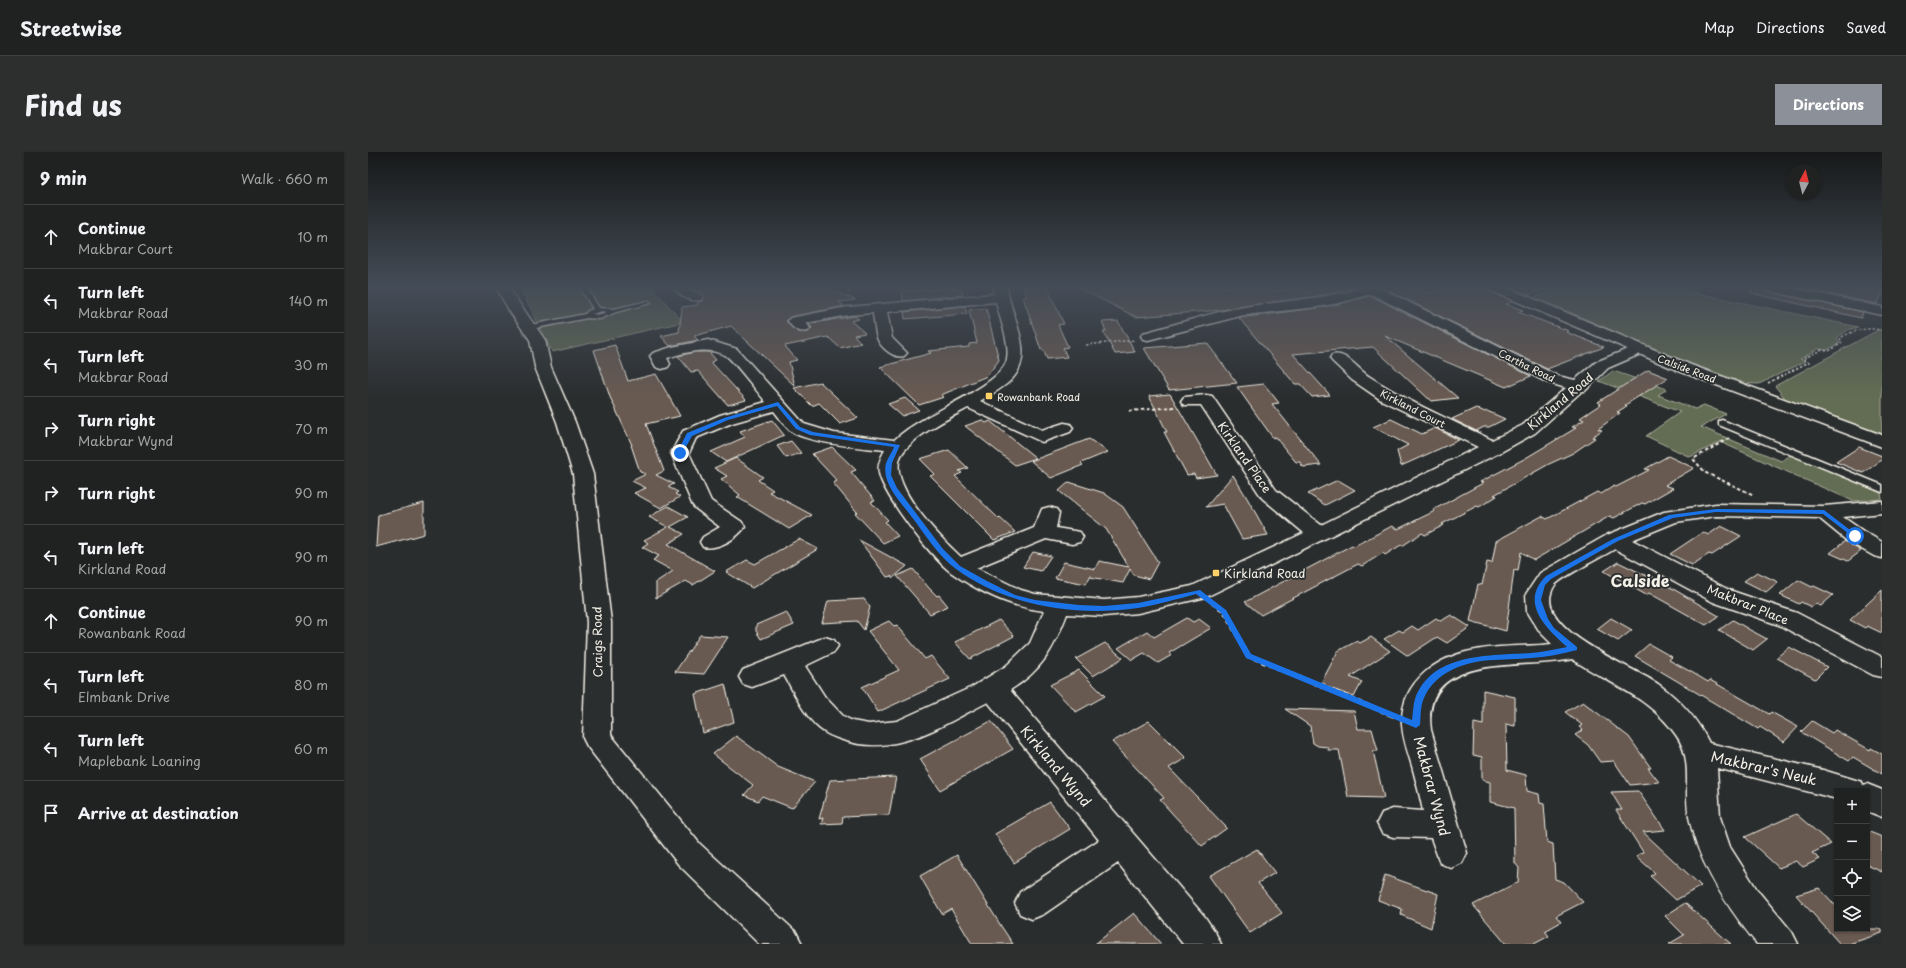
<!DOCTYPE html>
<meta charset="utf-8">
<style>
body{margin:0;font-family:"Playpen Sans",sans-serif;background:#2d2f2f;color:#f1f3f6}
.controls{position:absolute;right:12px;bottom:12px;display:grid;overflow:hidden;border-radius:0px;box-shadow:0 1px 3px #0004}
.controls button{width:36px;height:36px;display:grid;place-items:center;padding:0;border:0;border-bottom:1px solid #3d3f40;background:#202222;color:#f1f3f6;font:20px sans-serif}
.compass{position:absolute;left:1418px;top:12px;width:36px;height:36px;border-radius:50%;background:#202222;box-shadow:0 1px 3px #0004;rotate:7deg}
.stop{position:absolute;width:12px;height:12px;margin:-9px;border:3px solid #1a73e8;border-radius:50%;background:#fff}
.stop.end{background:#1a73e8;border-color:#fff;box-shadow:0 1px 4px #0008}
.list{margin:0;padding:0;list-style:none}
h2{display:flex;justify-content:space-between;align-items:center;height:52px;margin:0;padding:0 16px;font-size:17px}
h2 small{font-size:13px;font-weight:400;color:#a2a4a5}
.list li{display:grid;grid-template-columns:26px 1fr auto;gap:12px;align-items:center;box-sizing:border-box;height:64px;padding:0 16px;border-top:1px solid #3d3f40}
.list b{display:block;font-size:15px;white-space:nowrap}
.list p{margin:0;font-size:13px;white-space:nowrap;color:#a2a4a5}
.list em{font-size:13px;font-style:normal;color:#a2a4a5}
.icon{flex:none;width:22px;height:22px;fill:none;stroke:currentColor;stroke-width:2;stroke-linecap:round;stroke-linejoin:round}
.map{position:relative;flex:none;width:1514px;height:792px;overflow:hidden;border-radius:0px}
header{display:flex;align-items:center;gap:24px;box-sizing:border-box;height:56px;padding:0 20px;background:#202222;border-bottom:1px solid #3d3f40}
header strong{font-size:19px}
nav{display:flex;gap:22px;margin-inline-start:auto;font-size:14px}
.intro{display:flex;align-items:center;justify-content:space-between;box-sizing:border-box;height:96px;padding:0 24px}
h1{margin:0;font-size:28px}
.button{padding:10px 18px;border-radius:0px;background:#8c9099;color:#fff;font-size:14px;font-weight:700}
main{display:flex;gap:24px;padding:0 24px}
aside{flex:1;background:#202222;border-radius:0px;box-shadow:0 1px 3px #0004}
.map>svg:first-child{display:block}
</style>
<header>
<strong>Streetwise</strong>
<nav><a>Map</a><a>Directions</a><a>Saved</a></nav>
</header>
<div class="intro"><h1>Find us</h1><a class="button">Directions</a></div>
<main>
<aside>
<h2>9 min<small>Walk · 660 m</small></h2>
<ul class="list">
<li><svg class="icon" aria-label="ahead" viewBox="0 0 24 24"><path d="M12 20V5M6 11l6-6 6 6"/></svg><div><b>Continue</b><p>Makbrar Court</p></div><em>10 m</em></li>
<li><svg class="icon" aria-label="left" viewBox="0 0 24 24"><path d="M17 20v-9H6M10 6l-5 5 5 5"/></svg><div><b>Turn left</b><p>Makbrar Road</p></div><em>140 m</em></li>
<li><svg class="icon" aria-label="left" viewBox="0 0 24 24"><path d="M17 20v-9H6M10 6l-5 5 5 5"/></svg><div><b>Turn left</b><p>Makbrar Road</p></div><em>30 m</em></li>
<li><svg class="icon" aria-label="right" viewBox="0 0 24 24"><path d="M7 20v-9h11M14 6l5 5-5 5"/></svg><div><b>Turn right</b><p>Makbrar Wynd</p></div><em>70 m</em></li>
<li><svg class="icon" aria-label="right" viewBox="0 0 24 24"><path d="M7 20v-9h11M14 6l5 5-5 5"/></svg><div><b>Turn right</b></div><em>90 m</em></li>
<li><svg class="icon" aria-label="left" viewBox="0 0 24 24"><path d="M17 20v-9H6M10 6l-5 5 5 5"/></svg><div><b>Turn left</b><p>Kirkland Road</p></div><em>90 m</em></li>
<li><svg class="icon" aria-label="ahead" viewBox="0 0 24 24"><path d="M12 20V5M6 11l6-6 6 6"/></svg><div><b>Continue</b><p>Rowanbank Road</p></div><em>90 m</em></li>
<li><svg class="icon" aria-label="left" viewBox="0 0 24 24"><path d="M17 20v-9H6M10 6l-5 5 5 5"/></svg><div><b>Turn left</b><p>Elmbank Drive</p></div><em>80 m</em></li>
<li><svg class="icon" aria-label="left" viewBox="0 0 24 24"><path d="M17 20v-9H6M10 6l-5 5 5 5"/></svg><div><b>Turn left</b><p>Maplebank Loaning</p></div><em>60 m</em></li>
<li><svg class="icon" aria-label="arrive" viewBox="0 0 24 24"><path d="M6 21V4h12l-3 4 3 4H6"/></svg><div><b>Arrive at destination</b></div></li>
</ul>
</aside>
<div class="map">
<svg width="1514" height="792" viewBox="0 0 1514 792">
<rect width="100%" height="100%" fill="#2a2d2e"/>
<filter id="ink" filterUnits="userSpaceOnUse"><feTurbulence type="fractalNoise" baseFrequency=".025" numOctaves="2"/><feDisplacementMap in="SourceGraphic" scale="8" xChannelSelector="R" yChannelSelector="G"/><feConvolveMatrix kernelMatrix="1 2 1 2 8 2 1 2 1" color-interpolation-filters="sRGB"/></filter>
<g filter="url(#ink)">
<g fill="#646d53" stroke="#acaf9e">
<path d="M152 135H284L315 170 184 200Z"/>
<path d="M1198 135H1300L1490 175 1480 178 1469 186 1472 191 1459 198 1450 197 1432 207 1438 209 1391 232 1369 231 1264 190 1259 185 1183 152 1164 146Z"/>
<path d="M1510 178H1514V203L1511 205 1514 206V284L1420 250 1407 234Z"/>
<path d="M1245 219 1299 237 1290 243 1327 257 1336 253 1358 262 1333 275 1413 309 1424 302 1513 341 1514 347 1485 349 1352 290 1322 305 1278 284 1312 260 1231 229Z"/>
</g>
<g fill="#695a51" stroke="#f4f1e8">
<path d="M332 135H456L487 148 471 150 476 154 422 165 418 169 423 175 430 180H440L444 176 441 172 487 164 491 167 483 169 497 181 486 183 493 191 472 196 460 185 417 194 429 208 421 210 427 234 363 174 326 184 330 188 302 194 293 184 311 180 314 155 330 153V150L334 149 336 145 332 140Z"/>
<path d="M655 135H679L696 172 690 173 700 195 695 196 699 205 679 207 675 197 673 198 655 145H659Z"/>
<path d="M709 135H898L899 139 933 137 941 140 963 135H982L987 136 949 144 853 158 768 165Z"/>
<path d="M1033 135H1044L1061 141 1080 135H1119L1121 139 1145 149 1138 152 1155 158 1150 160 1201 179 1198 180 1236 195 1179 217 1021 139Z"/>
<path d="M1140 135H1180V136L1161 143Z"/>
<path d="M1384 135H1394L1397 139 1495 160 1493 166 1383 141Z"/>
<path d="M1425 135H1508L1514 136V143L1509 152Z"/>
<path d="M593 136 595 143 535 149 534 139Z"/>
<path d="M1003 144 1163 224 1138 235 1017 184 1090 246 1063 249 1005 195 925 202 962 243 944 245 932 232H927L871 166 949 156Z"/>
<path d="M597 154 599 162 537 167 536 160Z"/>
<path d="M618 156 631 208 619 224 573 243 576 245 551 253 512 215 563 201 560 199 601 195V192L609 191 601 158Z"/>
<path d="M750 169 759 185 767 200 747 202 735 179H738L734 170Z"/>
<path d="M839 191 869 231 801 238 776 196Z"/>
<path d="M247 193 260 229 288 222 312 264 278 272 296 319 288 323 306 332 300 335 310 340 307 342 312 345 293 356 266 341 278 336 264 329 278 322 272 320 263 293H264L242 245 226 198Z"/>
<path d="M328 200H341L348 208 343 210 378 248 360 253 330 219 323 220 310 204Z"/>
<path d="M1280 218 1300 226 1257 253 1259 254 1249 260 1252 261 1230 277 1234 278 1224 285 1227 286 1205 301 1181 312 1126 343 1129 344 1111 355 1109 354 1074 372 1076 373 1057 383 1054 381 1034 394 1033 393 1017 403 1015 401 994 414 990 412 893 463 877 450 984 393 986 394 1024 374 1030 377 1067 359 1065 358 1115 331 1112 330 1156 307 1208 276 1204 275 1216 268 1212 266 1233 252 1230 250Z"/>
<path d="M452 230 467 244 490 266 472 272 451 251 444 254 426 236Z"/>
<path d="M896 232 911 251 904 252 953 313 935 315 932 310H928L907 285 905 286 869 235Z"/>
<path d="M802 242 826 283 849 323 828 326 826 322 819 323 796 280H799L781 244Z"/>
<path d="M537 246 551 258 534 264 520 252Z"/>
<path d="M1108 256 1117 260 1119 259 1137 267 1121 275H1116L1108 279 1084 267Z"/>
<path d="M1023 267 1054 282 1067 276 1091 288 1033 314 1029 299 1040 293 1005 275Z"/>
<path d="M404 268 416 283 358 310 343 300 377 285 372 279Z"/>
<path d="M614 268 618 271 622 269 668 306 647 313 597 274Z"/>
<path d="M721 287 740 300 713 311 715 313 683 326 663 309Z"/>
<path d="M423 289 433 301 418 306 409 294Z"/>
<path d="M464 295 488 318 483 320 507 349 503 350 520 368 517 370 530 384 515 391 487 361 489 360 465 331 469 329 444 302Z"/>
<path d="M1491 295 1514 304V308L1495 321 1468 310Z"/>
<path d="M581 298 600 316 591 319 594 321 587 324 631 367 632 366 647 380 626 388 562 324 567 322 552 307Z"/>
<path d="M1300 304 1326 316 1297 333 1305 336 1277 352 1274 351 1246 366 1242 364 1166 408 1153 400 1150 419 1146 418 1138 479 1102 469 1110 432 1114 433 1119 410 1124 411 1128 389 1174 364 1179 367 1229 340 1233 342 1246 334 1248 335 1281 318 1277 317Z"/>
<path d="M368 306 395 325 390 328 405 338 401 340 444 363 421 377 369 345 372 343 353 327 359 324 346 316Z"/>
<path d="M865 323 879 346 900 383 874 387 855 352 838 355Z"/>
<path d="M970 328 987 338 957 353 940 342Z"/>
<path d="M701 330 736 341 755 355 790 410 781 427 766 423 762 417 755 431 722 425 723 423 718 432 687 426 696 410 727 417 731 409 761 415 738 377 691 339Z"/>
<path d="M56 351V382L8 395 10 363Z"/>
<path d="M300 354 320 365 302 375 316 382 300 392 347 419 325 433 318 429 288 446V430L305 419 285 408 291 404 274 395 280 391 276 388 300 375 281 365Z"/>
<path d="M1353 374 1373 384 1344 403 1341 402 1324 413 1302 402 1335 380 1340 383Z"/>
<path d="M431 387 450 397 384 436 358 420 379 408 387 412Z"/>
<path d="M491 388 539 414 525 426 523 424 519 425Z"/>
<path d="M1477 389 1493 399 1480 409 1462 401Z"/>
<path d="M665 400 683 404 673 419 655 415Z"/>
<path d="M1250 410 1283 426 1285 425 1351 464 1338 473 1281 441 1278 443 1236 419Z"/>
<path d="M545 417 561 436 569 444 571 443 580 454 562 462 529 424Z"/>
<path d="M1389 420 1410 430 1398 440 1376 429Z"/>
<path d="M1430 428 1444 435 1446 434 1465 443 1453 454 1448 452 1443 455 1433 450 1431 452 1412 443Z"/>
<path d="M1514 438V481L1499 474 1497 476 1482 468Z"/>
<path d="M496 447 502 455 496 478 489 469 454 471 460 449Z"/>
<path d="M418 460 426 473 393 487 388 479V473Z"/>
<path d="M1083 463 1102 475 1079 491 1069 485 1040 504 1016 487 1031 478 1035 480 1044 474 1050 478 1068 466 1073 469Z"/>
<path d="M819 466 825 470 831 467 843 476 801 501 804 503 790 511 776 501 764 508 750 496 779 479 786 485Z"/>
<path d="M1243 466 1264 478 1250 489 1229 477Z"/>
<path d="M631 468 646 484 602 507 587 490Z"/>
<path d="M1365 468 1382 478 1399 487 1385 498 1351 478Z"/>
<path d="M521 469 526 474 529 473 557 507 563 504 582 527 510 560 494 535 531 518 500 479Z"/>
<path d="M332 483 360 485 336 522 307 520Z"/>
<path d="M1003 485 1022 499 982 525 994 530 986 545 956 534 957 532 953 531 970 499 989 489 992 491Z"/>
<path d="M737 491 755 506 725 524 708 507Z"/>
<path d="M1281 492 1304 505 1301 508 1325 521 1340 530 1342 528 1401 562 1403 560 1430 575 1416 590 1392 575 1390 577 1267 504Z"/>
<path d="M1421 495 1459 515 1447 527 1408 506Z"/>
<path d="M711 518 737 544 708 560 682 533Z"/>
<path d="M357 532 366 570 335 581 327 542Z"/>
<path d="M1115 538 1147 545V574L1138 572 1139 618 1158 623 1159 639 1171 642 1172 651 1176 652 1179 690 1185 692 1187 727 1196 730 1215 750 1188 764 1193 770 1177 779 1181 784 1166 792H1138L1105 753 1150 730 1151 716 1147 711 1146 656 1122 650V630L1114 628V605L1105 603 1106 571 1115 573Z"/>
<path d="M1215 550 1261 585 1283 616H1280L1291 630 1262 633 1246 609 1232 610 1220 593 1207 583 1215 578 1211 575 1214 573 1197 560Z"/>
<path d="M917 557 986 559 990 577H1004L1010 599H1005L1016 646 980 645 971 598H960V595L950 594 945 591 942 574Z"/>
<path d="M623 569 645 597 572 638 552 607Z"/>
<path d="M781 569 818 606 801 616 859 676 834 694 792 648 796 646 744 590Z"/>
<path d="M1444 569 1464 581 1467 578 1502 598 1503 596 1514 602V622L1485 605 1481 609 1433 580Z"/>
<path d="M368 584 410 615 447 630 424 656 394 644 390 649 376 643 385 633 345 602Z"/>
<path d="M528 625 521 663 475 665 474 671 453 672 455 666 451 667 462 628Z"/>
<path d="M1270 639 1297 678 1275 680 1333 734 1308 748 1282 724 1287 721 1268 704 1275 700 1248 658H1254L1243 640Z"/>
<path d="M682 650 702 677 646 711 627 682Z"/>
<path d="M1428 662 1463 692 1444 701 1452 707 1435 715 1428 709 1411 716 1377 685Z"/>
<path d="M1499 679 1514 685V720L1499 713Z"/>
<path d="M889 697 907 721 890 731 914 761 882 781 841 724Z"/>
<path d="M589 703 633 774 645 792H604L583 757 574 762 552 724Z"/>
<path d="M1017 723 1070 742 1063 776 1033 763 1034 757 1010 748Z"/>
<path d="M1451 736 1469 755V777H1514V781L1481 792H1472L1428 743Z"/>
<path d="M1317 751 1363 792H1301L1316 783 1297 764Z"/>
<path d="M766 761 793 792H727Z"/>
</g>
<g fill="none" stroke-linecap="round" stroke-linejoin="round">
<g stroke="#f4f1e8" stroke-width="3">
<g id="lane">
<path d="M212 135H218L231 156 246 157 280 149 283 151 248 160 232 167 219 166 158 178V174L217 162 220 159 225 157ZM234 159 239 160 231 163 224 162Z"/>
<path d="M1354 268 1514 333V340L1351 273V269Z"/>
</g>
</g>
<g stroke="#f4f1e8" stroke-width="3">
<g id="street">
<path d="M128 135H140L177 188 183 215 207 270 225 322 243 470V583L332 692 428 780 434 792H391L310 712 219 594 215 586 219 470 205 322 189 270 167 215 162 188 142 160Z"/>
<path d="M309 135H323L322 137C326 141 332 140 335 145L333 148C323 150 313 145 307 137Z"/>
<path d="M626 135H639C642 164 668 200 645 226 636 236 623 242 612 249L674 278 696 271 702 272 705 276 702 280 674 290 600 256C578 268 552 280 536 299 512 327 574 387 593 405L666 376 674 357 681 355 688 357 691 361 688 376 712 380 715 385 712 390 704 392 678 387 608 416 653 438 667 442 736 448 770 445 824 434 936 381 894 346 833 253H816L813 249 816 245 838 243 844 244 908 338 953 373 1110 295 1013 248 984 228 964 209 962 206 964 203C979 199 990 218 1002 225 1040 250 1083 268 1124 288L1155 273 1198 236 1178 230 1003 142 971 151 949 155 876 163 780 188 775 187 773 184 775 181C807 173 844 160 876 155 917 148 953 148 994 136V135H1010L1190 224 1207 228 1228 210 1272 192 1277 194 1280 197 1277 200 1240 216 1217 239H1214L1167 281 1133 300 838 445 770 461 736 464 699 462C686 496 674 519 642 538L837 765 847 780 853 792H815L750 711 676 762 664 767 652 762 647 751 652 740 731 688 620 550C574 573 528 606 475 588 466 585 458 582 451 576 435 562 426 540 416 523L384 535 375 532 371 525 375 518 457 485 466 488 470 494 466 500 437 514 457 545 475 564 484 569 501 572 529 569 604 535 638 514 662 491 676 459C643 455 611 440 584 421 565 408 515 343 511 321 509 313 513 305 517 298 496 296 440 291 424 280 417 275 411 265 406 259L364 271 328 286 321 301 343 349 374 370 377 375C368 387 350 398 335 395L332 390 335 385 352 375 327 356 324 352 303 301 315 279 352 263 398 250C391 242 364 206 357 203 338 194 318 200 299 206L302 212 300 215 294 217 288 215 282 204 285 201 304 195 340 188 369 197 436 272 466 281 526 288C535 280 545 273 556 267 575 255 635 230 639 207 642 189 632 168 628 150L519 160 524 186 539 201 536 204C526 207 513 196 509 186 507 179 506 169 505 161L480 163 438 171 442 176 440 179C431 181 425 177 420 169L422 166 427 165 480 155 626 142Z"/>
<path d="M1395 135H1419L1514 155V163L1402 139 1397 138Z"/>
<path d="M1514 349V361L1475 365 1495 379 1514 390V406L1506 404 1479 389 1451 366 1348 364 1308 370 1264 388 1361 438 1429 461 1514 505V525L1505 523 1411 473 1345 450 1247 397C1237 403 1192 426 1187 433 1158 475 1265 514 1290 532 1312 548 1329 566 1341 591L1455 618 1494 630 1495 633 1499 632 1514 638V665L1499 659V639H1469V647L1349 616 1352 665 1362 695 1390 739 1424 780 1430 792H1389C1360 756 1330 712 1321 665 1315 637 1326 608 1308 583 1281 544 1241 532 1204 507 1155 518 1052 498 1063 578L1099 701 1094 711 1083 716 1072 711 1063 686 1025 685 1014 681 1009 671 1014 661 1025 657 1055 659C1052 644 1048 629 1044 614 1040 601 1035 587 1034 573 1032 529 1070 504 1108 498 1133 493 1159 495 1184 492L1172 480 1159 459 1158 442 1172 421 1239 383 1296 360 1348 352 1456 354Z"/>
</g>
</g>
<g stroke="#f4f1e8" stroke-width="3">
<path id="secondary" d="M1120 135H1137L1323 213 1514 283V295L1311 219 1122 138Z"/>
</g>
<g stroke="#f4f1e8" stroke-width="1.5" stroke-dasharray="2.5 2" stroke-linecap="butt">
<path d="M480 135V146"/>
<path d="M718 193 767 188"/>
<path d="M1400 231 1441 210 1435 207 1453 198 1461 199 1474 191 1472 186C1486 178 1498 175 1514 178"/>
</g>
<g stroke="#f4f1e8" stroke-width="2" stroke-dasharray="3.5 2.5" stroke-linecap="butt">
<path d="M761 259 806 255"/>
<path d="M1361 286 1325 307 1338 321 1386 343"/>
</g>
<path stroke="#f4f1e8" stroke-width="3" stroke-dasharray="4.5 3.5" stroke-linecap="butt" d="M844 451 856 459 880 504 1025 564"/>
<path stroke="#f4f1e8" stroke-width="3.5" stroke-dasharray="5.5 4.5" stroke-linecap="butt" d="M1023 563 1026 564"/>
<use href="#lane" fill="#2a2d2e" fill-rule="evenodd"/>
<use href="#street" fill="#2a2d2e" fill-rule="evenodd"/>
<use href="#secondary" fill="#2a2d2e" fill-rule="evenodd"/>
</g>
</g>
<linearGradient id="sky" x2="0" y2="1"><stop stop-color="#171919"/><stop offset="0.55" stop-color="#444c57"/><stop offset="1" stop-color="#444c57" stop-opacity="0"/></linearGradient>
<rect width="1514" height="246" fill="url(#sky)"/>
<path fill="#1a73e8" d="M410 250 432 275 445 280 532 293 524 311 523 323 529 336 575 397 592 414 619 429 647 443 667 448 711 453 736 454 770 451 832 438 858 458 883 502 1044 568C1045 561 1045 553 1047 547 1064 500 1123 504 1163 501 1175 500 1187 497 1199 495 1178 476 1151 451 1178 424L1245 387 1301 363 1348 357 1456 358 1490 384 1485 385 1455 362 1348 360 1305 366 1250 389 1183 427 1177 433 1173 448 1180 467 1186 476 1209 495V498C1194 502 1178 505 1163 506 1131 509 1104 504 1075 523 1067 529 1060 536 1056 546 1052 554 1053 565 1052 573L1048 576 878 506 853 461 828 442C809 447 789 453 770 456 708 465 638 454 588 417 569 403 557 382 543 364 532 349 513 331 518 311 520 306 524 300 526 295L442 283 428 277 409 254 360 268 324 284 314 302 309 301 319 281 356 266Z"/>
<g fill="#ffd166" stroke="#2a2d2e" stroke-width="1.5">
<rect x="617" y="240" width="8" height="8" rx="2"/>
<rect x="844" y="417" width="8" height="8" rx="2"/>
</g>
<g text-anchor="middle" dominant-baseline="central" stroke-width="3.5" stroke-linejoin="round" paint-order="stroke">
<g font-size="10" fill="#f4f1e8" stroke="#2a2d2e">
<text transform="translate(1159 213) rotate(26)">Cartha Road</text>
<text transform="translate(1319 216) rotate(21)">Calside Road</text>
<text transform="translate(1045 256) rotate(27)">Kirkland Court</text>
</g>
<g font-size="10" fill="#f4f1e8" stroke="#2a2d2e" text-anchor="start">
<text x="629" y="244">Rowanbank Road</text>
</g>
<g font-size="12" fill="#f4f1e8" stroke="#2a2d2e">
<text transform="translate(1192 249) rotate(-40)">Kirkland Road</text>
<text transform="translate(877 305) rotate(55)">Kirkland Place</text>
<text transform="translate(1380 452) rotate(22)">Makbrar Place</text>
<text transform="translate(229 490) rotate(-91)">Craigs Road</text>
</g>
<g font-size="12" fill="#f4f1e8" stroke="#2a2d2e" text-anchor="start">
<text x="856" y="421">Kirkland Road</text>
</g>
<g font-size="14" fill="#f4f1e8" stroke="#2a2d2e">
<text transform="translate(688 614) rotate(50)">Kirkland Wynd</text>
<text transform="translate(1396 616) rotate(13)">Makbrar's Neuk</text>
<text transform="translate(1064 634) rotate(75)">Makbrar Wynd</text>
</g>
<g font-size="16" font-weight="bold" fill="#f4f1e8" stroke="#2a2d2e">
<text x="1272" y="428">Calside</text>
</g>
</g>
</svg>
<div class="controls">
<button>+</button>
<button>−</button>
<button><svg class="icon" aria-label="locate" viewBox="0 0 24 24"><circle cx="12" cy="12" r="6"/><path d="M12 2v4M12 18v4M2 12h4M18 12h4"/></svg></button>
<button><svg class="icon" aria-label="layers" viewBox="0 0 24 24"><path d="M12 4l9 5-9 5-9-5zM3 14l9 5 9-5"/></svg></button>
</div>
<svg class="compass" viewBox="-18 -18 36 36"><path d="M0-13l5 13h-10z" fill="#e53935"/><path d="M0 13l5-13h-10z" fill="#a2a4a5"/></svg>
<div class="stop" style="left:1487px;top:384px"></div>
<div class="stop end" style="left:312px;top:301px"></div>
</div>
</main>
